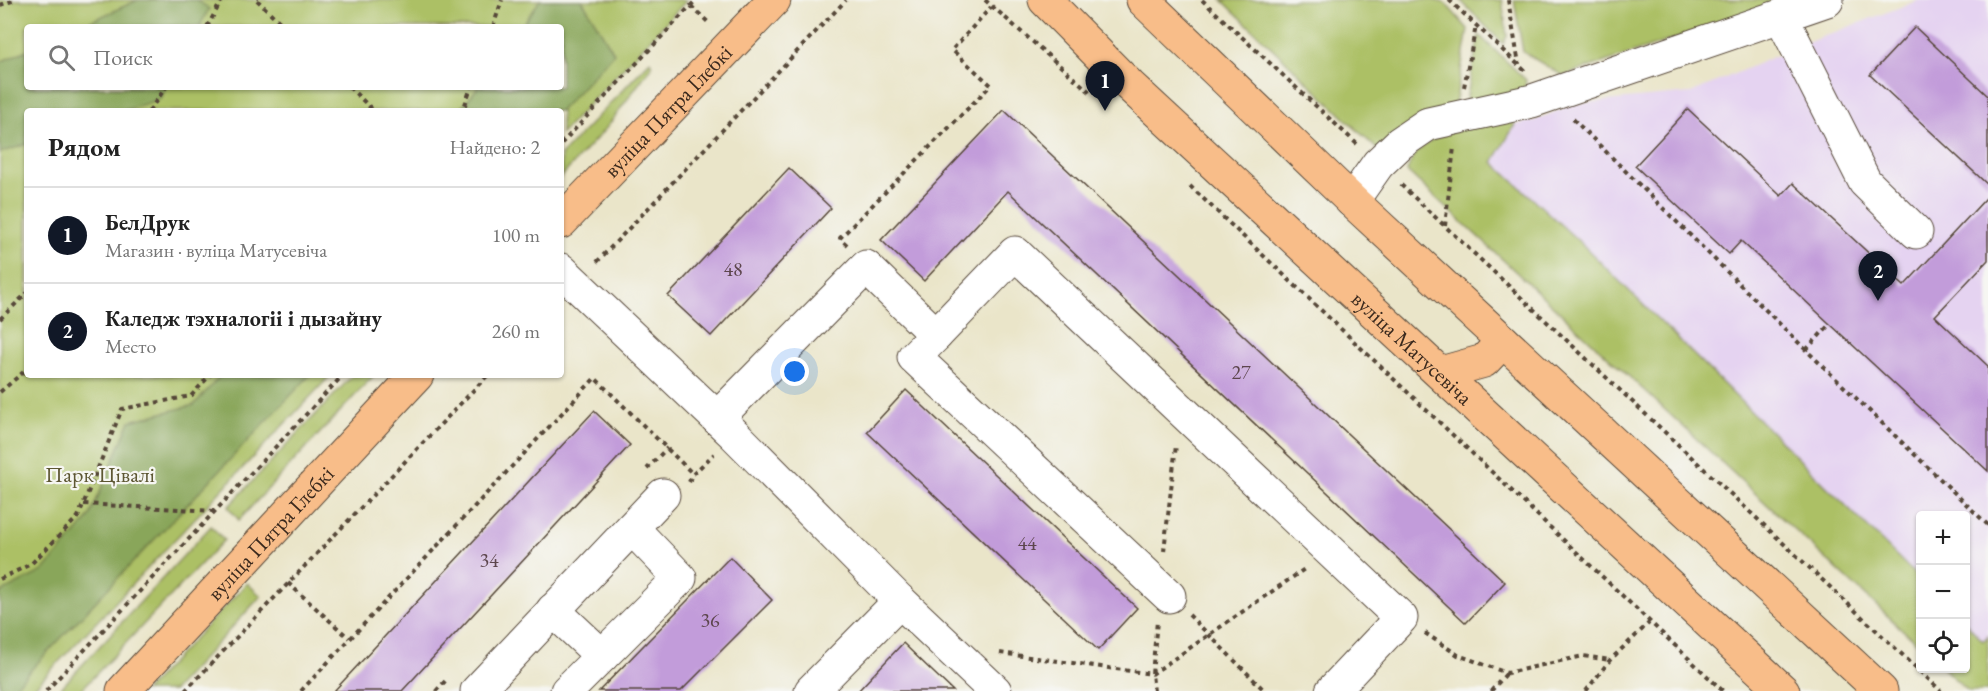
<!DOCTYPE html>
<html lang="ru">
<meta charset="utf-8">
<style>
body{margin:0;font-family:"EB Garamond",serif;background:#f6f6f6;color:#222}
.controls{position:absolute;right:18px;bottom:18px;display:grid;overflow:hidden;border-radius:6px;box-shadow:0 2px 4px #0004}
.controls button{width:54px;height:54px;display:grid;place-items:center;padding:0;border:0;border-bottom:2px solid #e0e0e0;background:#fff;color:#222;font:30px sans-serif}
.you{position:absolute;left:795px;top:372px;width:21px;height:21px;margin:-15px;border:4px solid #fff;border-radius:50%;background:#1a73e8;box-shadow:0 0 0 9px #1a73e833}
.badge{display:grid;place-items:center;width:39px;height:39px;border-radius:50%;background:#111827;color:#fff;font-size:20px;font-weight:700}
.pin{position:absolute;translate:-50% -50px;filter:drop-shadow(0 2px 3px #0008)}
.pin::after{content:'';position:absolute;top:32px;width:21px;height:18px;background:inherit;clip-path:polygon(0 0,100% 0,50% 100%)}
.list{margin:0;padding:0;list-style:none}
h2{display:flex;justify-content:space-between;align-items:center;height:78px;margin:0;padding:0 24px;font-size:26px}
h2 small{font-size:20px;font-weight:400;color:#767676}
.list li{display:grid;grid-template-columns:39px 1fr auto;gap:18px;align-items:center;box-sizing:border-box;height:96px;padding:0 24px;border-top:2px solid #e0e0e0}
.list b{display:block;font-size:22px;white-space:nowrap}
.list p{margin:0;font-size:20px;white-space:nowrap;color:#767676}
.list em{font-size:20px;font-style:normal;color:#767676}
.icon{flex:none;width:33px;height:33px;fill:none;stroke:currentColor;stroke-width:2;stroke-linecap:round;stroke-linejoin:round}
.map{position:relative;flex:none;width:1988px;height:691px;overflow:hidden}
.search{position:absolute;background:#fff;box-shadow:0 2px 4px #0004;left:24px;top:24px;width:540px;height:66px;display:flex;align-items:center;gap:15px;box-sizing:border-box;padding:0 21px;border-radius:6px;color:#767676;font-size:22px}
.panel{position:absolute;background:#fff;box-shadow:0 2px 4px #0004;left:24px;top:108px;width:540px;height:270px;border-radius:6px}
.map>svg:first-child{display:block}
</style>
<div class="map">
<svg width="1988" height="691" viewBox="0 0 1988 691">
<rect width="100%" height="100%" fill="#f6f6f2"/>
<filter id="ink" filterUnits="userSpaceOnUse"><feTurbulence type="fractalNoise" baseFrequency=".0167" numOctaves="2"/><feDisplacementMap in="SourceGraphic" scale="12" xChannelSelector="R" yChannelSelector="G"/><feConvolveMatrix kernelMatrix="1 2 1 2 8 2 1 2 1" color-interpolation-filters="sRGB"/></filter>
<filter id="wash" filterUnits="userSpaceOnUse"><feTurbulence type="fractalNoise" baseFrequency=".008" numOctaves="4" result="noise"/><feDisplacementMap in="SourceGraphic" scale="24" xChannelSelector="R" yChannelSelector="G"/><feGaussianBlur stdDeviation="1.35" result="paint"/><feColorMatrix in="noise" values="0 0 0 0 0 0 0 0 0 0 0 0 0 0 0 0 0 1.4 0 .05"/><feComposite in="paint" operator="in"/></filter>
<g filter="url(#wash)">
<rect width="100%" height="100%" fill="#eae5c9"/>
<path fill="#e5d3f1" d="M1919 0H1988V645L1966 624V516H1920V580L1493 161 1515 125 1536 120 1573 104 1691 93 1796 47Z"/>
<g fill="#acc065" stroke="#747542" stroke-width="1.5" fill-rule="evenodd">
<path d="M0 0H687L561 134V111H27V375H331L31 691H0ZM27 27H561V87H27Z"/>
<path d="M1222 0H1432L1445 3 1468 29 1454 111 1380 152Z"/>
<path d="M1460 0H1502L1507 36 1503 44Z"/>
<path d="M1514 0H1791L1563 76 1523 52Z"/>
<path d="M1479 35 1526 80 1524 92 1466 101Z"/>
<path d="M650 61 652 66 607 127 561 177V155Z"/>
<path d="M1505 118 1515 125 1493 162 1584 246 1920 579V646L1407 171C1419 131 1470 127 1505 118Z"/>
<path d="M353 375H374L239 520 228 507Z"/>
<path d="M211 526 224 540 80 691H58Z"/>
<path d="M247 583 261 596 173 691H145Z"/>
<path d="M1966 623 1983 641 1988 636V691H1968L1944 669 1966 668Z"/>
</g>
<g fill="#89a65a" stroke="#62683c" stroke-width="1.5">
<path d="M138 0H197L209 9 199 27H78Z"/>
<path d="M540 0H582L614 53 560 111H459L478 87H561V27H521Z"/>
<path d="M27 50V87H166L160 99 123 111H27V144L0 153V62Z"/>
<path d="M221 375H310L11 691H0V593L43 571 89 518 130 421 194 405Z"/>
</g>
<g id="blocks">
<g fill="#c29cda">
<path d="M1915 27 1988 96V185L1870 75Z"/>
<path d="M1688 109 1781 196 1793 183 1904 286 1988 196V260L1935 316 1988 366V471L1741 241 1729 254 1635 166Z"/>
<path d="M1004 110 1505 582 1466 623 1008 191 924 281 881 240Z"/>
<path d="M789 168 831 208 711 336 668 296Z"/>
<path d="M906 390 1137 608 1098 650 867 432Z"/>
<path d="M594 411 630 445 455 634 402 691H334Z"/>
<path d="M730 557 772 600 681 691H599Z"/>
<path d="M903 643 933 672 953 691H858Z"/>
</g>
</g>
</g>
<g filter="url(#ink)">
<use href="#blocks" fill-opacity="0" stroke="#554638" stroke-width="1.5"/>
<g fill="none" stroke-linecap="round" stroke-linejoin="round">
<g stroke="#554638" stroke-width="35">
<g id="minor">
<path d="M1781 16 1865 182 1916 232"/>
<path d="M1352 201 1378 164 1400 143 1428 124 1532 101 1827 0"/>
<path d="M561 270 734 434 900 601 995 691"/>
<path d="M936 335 1015 253 1401 618 1332 691"/>
<path d="M717 418 866 267 936 335 914 357 1169 596"/>
<path d="M553 610 602 656"/>
<path d="M477 691 663 495"/>
<path d="M567 691 680 578 632 528"/>
<path d="M811 691 900 601"/>
</g>
</g>
<g stroke="#554638" stroke-width="35">
<g id="major">
<path id="s1" d="M1045 0 1130 86 1783 691"/>
<path d="M1143 0 1352 201 1881 691"/>
<path id="s2" d="M561 222 774 0"/>
<path d="M1441 373 1484 361 1503 341"/>
<path id="s3" d="M123 691 417 375"/>
</g>
</g>
<g stroke="#554638" stroke-width="4" stroke-dasharray="4.5 4.5" stroke-linecap="butt">
<path d="M257 0 285 27"/>
<path d="M985 0 1091 93"/>
<path d="M1202 0 1358 145"/>
<path d="M1449 0 1525 71"/>
<path d="M1508 0 1519 64"/>
<path d="M0 5 15 0"/>
<path d="M691 6 710 24"/>
<path d="M207 27 222 0"/>
<path d="M493 27 502 0"/>
<path d="M349 87 374 111"/>
<path d="M1464 87 1476 26"/>
<path d="M149 111 166 87"/>
<path d="M458 111 465 105 471 87"/>
<path d="M1573 119 1806 350 1988 525"/>
<path d="M561 144 696 0"/>
<path d="M1401 185 1941 691"/>
<path d="M1190 186 1723 691"/>
<path d="M1445 226 1454 147"/>
<path d="M847 245 840 238 991 85 952 50 991 7"/>
<path d="M597 262 846 0"/>
<path d="M0 319 27 293"/>
<path d="M1806 350 1830 324"/>
<path d="M0 392 27 369"/>
<path d="M647 469 667 448"/>
<path d="M689 482 693 474 714 454"/>
<path d="M84 504 214 511"/>
<path d="M1164 551 1176 445"/>
<path d="M0 579 31 564 78 517 122 409 191 396 210 375"/>
<path d="M288 583 349 638"/>
<path d="M1189 615 1265 691"/>
<path d="M1425 633 1458 655 1507 673 1583 656 1610 660"/>
<path d="M1000 653 1152 674 1306 568"/>
<path d="M46 691 343 375"/>
<path d="M185 691 488 375"/>
<path d="M301 691 595 378 693 474"/>
<path d="M436 691 448 678"/>
<path d="M1154 691 1152 674 1157 621"/>
<path d="M1491 691 1507 673"/>
<path d="M1586 691 1610 660 1649 623"/>
</g>
<use href="#minor" stroke="#fff" stroke-width="33"/>
<use href="#major" stroke="#f8bd89" stroke-width="33"/>
</g>
</g>
<g text-anchor="middle" dominant-baseline="central" stroke-width="4.5" stroke-linejoin="round" paint-order="stroke">
<g font-size="20" fill="#5d464d">
<text x="733" y="269">48</text>
<text x="1241" y="372">27</text>
<text x="1027" y="543">44</text>
<text x="489" y="560">34</text>
<text x="710" y="620">36</text>
</g>
<g font-size="22" fill="#3b2a1e" stroke="#f6f6f2">
<text stroke="none"><textPath href="#s2" startOffset="154">вуліца Пятра Глебкі</textPath></text>
<text stroke="none"><textPath href="#s1" startOffset="506">вуліца Матусевіча</textPath></text>
<text stroke="none"><textPath href="#s3" startOffset="216">вуліца Пятра Глебкі</textPath></text>
</g>
<g font-size="22" fill="#5d5733" stroke="#f6f6f2">
<text x="100" y="474">Парк Цівалі</text>
</g>
</g>
</svg>
<div class="controls">
<button>+</button>
<button>−</button>
<button><svg class="icon" aria-label="locate" viewBox="0 0 24 24"><circle cx="12" cy="12" r="6"/><path d="M12 2v4M12 18v4M2 12h4M18 12h4"/></svg></button>
</div>
<div class="you"></div>
<div class="pin badge" style="left:1105px;top:111px">1</div>
<div class="pin badge" style="left:1878px;top:301px">2</div>
<div class="search"><svg class="icon" aria-label="search" viewBox="0 0 24 24"><circle cx="10" cy="10" r="6"/><path d="M15 15l6 6"/></svg>Поиск</div>
<section class="panel">
<h2>Рядом<small>Найдено: 2</small></h2>
<ul class="list">
<li><span class="badge">1</span><div><b>БелДрук</b><p>Магазин · вуліца Матусевіча</p></div><em>100 m</em></li>
<li><span class="badge">2</span><div><b>Каледж тэхналогіі і дызайну</b><p>Место</p></div><em>260 m</em></li>
</ul>
</section>
</div>
